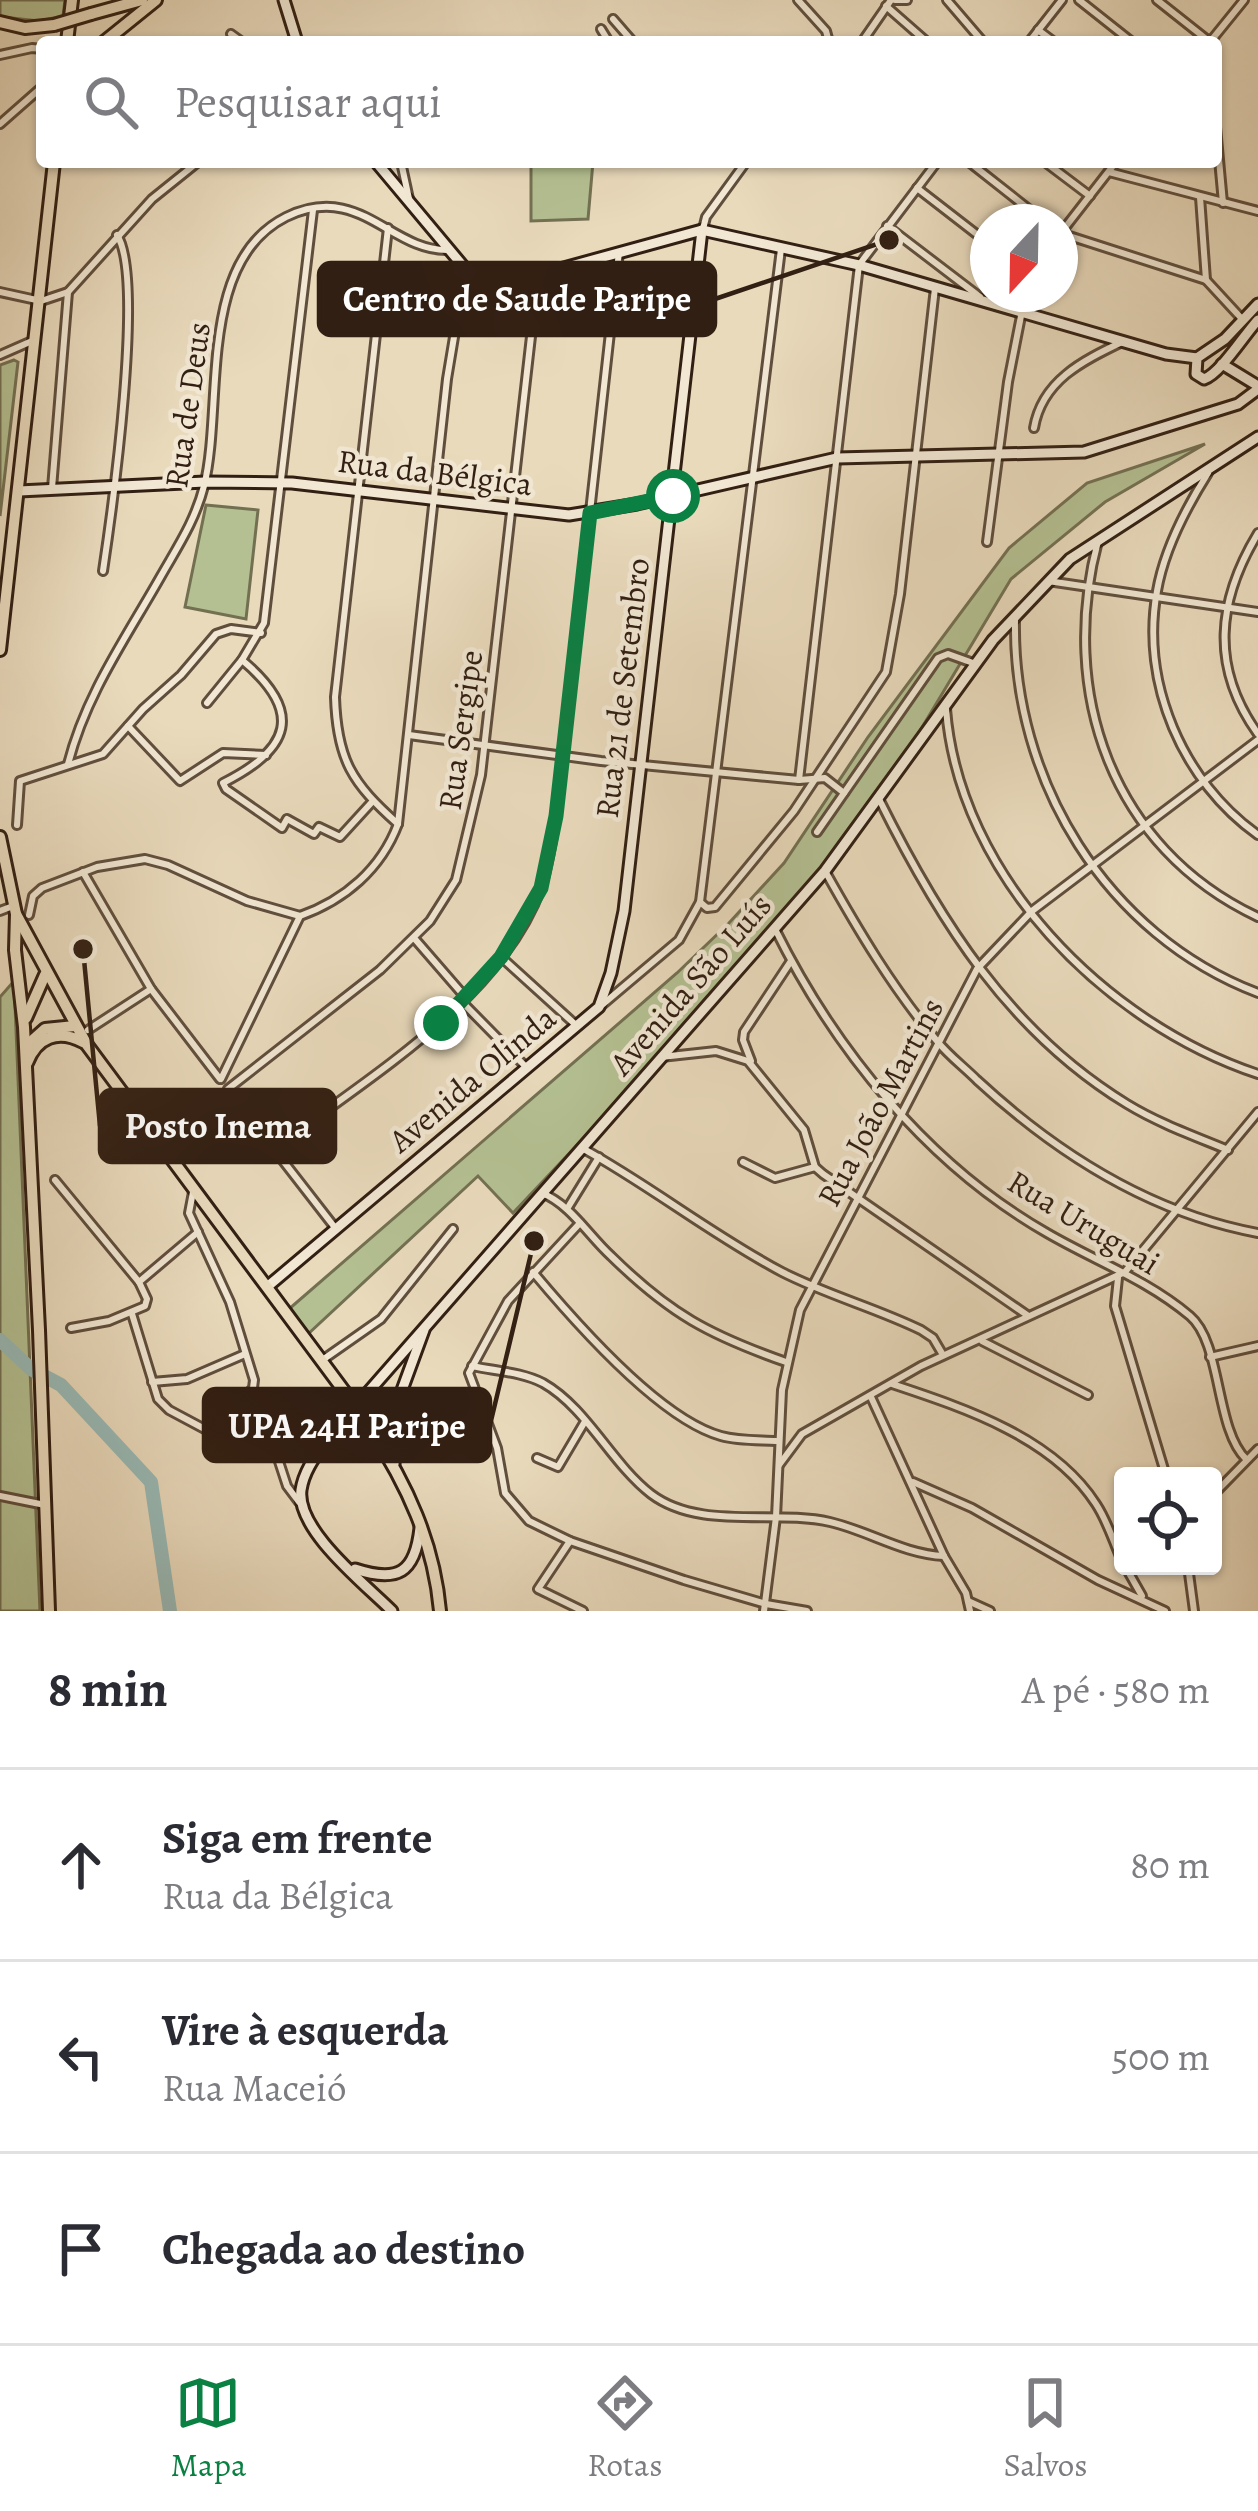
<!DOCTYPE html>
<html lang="pt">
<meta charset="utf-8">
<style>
body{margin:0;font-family:Alegreya,serif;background:#f2f2f3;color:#2b2b33}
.controls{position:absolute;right:36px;bottom:36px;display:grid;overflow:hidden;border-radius:12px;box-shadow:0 3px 9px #0004}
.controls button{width:108px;height:108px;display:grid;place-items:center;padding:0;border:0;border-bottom:3px solid #e1e1e2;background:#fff;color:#2b2b33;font:60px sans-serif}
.compass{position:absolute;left:970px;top:204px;width:108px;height:108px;border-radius:50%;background:#fff;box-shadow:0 3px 9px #0004;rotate:202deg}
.stop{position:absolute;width:36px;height:36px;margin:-27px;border:9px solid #0b8043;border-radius:50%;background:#fff}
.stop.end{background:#0b8043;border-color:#fff;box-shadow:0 3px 12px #0008}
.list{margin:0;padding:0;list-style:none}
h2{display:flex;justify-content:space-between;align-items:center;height:156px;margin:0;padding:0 48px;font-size:51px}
h2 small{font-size:39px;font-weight:400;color:#7c7c81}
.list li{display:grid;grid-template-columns:78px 1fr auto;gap:36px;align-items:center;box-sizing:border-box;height:192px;padding:0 48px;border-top:3px solid #e1e1e2}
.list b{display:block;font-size:45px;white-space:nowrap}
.list p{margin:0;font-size:39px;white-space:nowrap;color:#7c7c81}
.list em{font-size:39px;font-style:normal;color:#7c7c81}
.icon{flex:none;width:66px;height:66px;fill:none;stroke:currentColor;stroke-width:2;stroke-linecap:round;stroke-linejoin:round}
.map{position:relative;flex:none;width:1258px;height:1611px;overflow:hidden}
.search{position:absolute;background:#fff;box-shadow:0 3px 9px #0004;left:36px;right:36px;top:36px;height:132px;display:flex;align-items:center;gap:30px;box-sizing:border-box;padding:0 42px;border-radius:12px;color:#7c7c81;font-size:45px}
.sheet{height:732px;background:#fff}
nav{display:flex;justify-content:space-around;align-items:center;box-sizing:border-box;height:168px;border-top:3px solid #e1e1e2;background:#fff;font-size:33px;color:#7c7c81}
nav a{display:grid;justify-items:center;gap:6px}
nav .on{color:#0b8043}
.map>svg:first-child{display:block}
</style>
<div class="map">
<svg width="1258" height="1611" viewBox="0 0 1258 1611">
<rect width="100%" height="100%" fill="#e9dabc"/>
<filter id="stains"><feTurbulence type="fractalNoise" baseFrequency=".00167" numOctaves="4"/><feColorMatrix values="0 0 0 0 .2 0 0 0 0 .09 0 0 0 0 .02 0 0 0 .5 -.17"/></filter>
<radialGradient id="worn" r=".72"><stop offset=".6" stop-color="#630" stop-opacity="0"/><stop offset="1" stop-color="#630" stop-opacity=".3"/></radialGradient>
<g fill="#b4c092" stroke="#737052" stroke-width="3">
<path d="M0 0H65L63 16 39 21 3 17 0 16Z"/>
<path d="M531 162H593L588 219 531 221Z"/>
<path d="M14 360 18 362 0 516V365Z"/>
<path d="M1205 444 1105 502 1011 579 879 799 827 868 660 1057 513 1213 478 1176 308 1334 289 1309 677 973 729 923 784 863 868 737 1009 548 1087 483Z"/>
<path d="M206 505 258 510 246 619 185 607Z"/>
<path d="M14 981 40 1611H0V997Z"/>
</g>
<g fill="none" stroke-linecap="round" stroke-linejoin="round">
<path stroke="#99bab6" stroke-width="14" d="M0 1340 31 1369 61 1385 151 1482 170 1611"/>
<g stroke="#604e3d" stroke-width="12">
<g id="street">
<path d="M798 0 826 31 829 42"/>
<path d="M895 0H907"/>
<path d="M947 0 983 42"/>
<path d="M1079 0 1132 42"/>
<path d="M1157 0 1210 42"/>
<path d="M886 6 927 42"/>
<path d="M613 19 633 42"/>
<path d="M601 29 609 42"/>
<path d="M1038 30 1054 42"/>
<path d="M231 34 242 42"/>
<path d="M568 42H569"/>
<path d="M862 42 891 0"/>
<path d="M1029 42 1062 0"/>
<path d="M1210 42 1244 0"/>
<path d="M0 55 32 48 42 49"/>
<path d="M0 124 42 87"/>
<path d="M1216 127 1223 203"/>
<path d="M401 162 409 199"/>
<path d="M969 162 1045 222"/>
<path d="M1045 162 1090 196"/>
<path d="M1109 172 1258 211"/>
<path d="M917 188 988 243"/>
<path d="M1200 197 1206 280"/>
<path d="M887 226 980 297"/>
<path d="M388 228 335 697C337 760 352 783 398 824"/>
<path d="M703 229 706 217 746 162"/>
<path d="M1060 233 1206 280 1242 319"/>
<path d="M1060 234 1116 162"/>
<path d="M0 292 41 301 68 292 152 199 198 162"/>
<path d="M1007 307 1016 294"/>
<path d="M0 355 32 341"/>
<path d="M1034 428C1042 381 1082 361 1122 342"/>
<path d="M1208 473C1186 508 1164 550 1157 591 1140 683 1183 782 1258 835"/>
<path d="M52 488 68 292"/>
<path d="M1258 533C1217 601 1210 667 1258 734"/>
<path d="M1098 541C1058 691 1111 848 1258 917"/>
<path d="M987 542 1008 382 1022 311"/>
<path d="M103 571C112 511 145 278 117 235"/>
<path d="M1048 581 1258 612"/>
<path d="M1015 620C1012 780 1106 935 1258 993"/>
<path d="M242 660C304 712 291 749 223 783L226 789 282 828 287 819 314 834 319 827 340 837 372 802"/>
<path d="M207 703 242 660 264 623 313 210"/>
<path d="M946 709C959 876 1105 1023 1258 1074"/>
<path d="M128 726 180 781 223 753 266 755"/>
<path d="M409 735 601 761 799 780 825 778 844 793"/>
<path d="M68 764C86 694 126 638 161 576 178 546 195 521 204 486 224 407 196 262 286 217 360 181 390 252 449 250"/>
<path d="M799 780 859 265 937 162"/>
<path d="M879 799C939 920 1009 1032 1127 1104 1158 1123 1194 1136 1228 1150"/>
<path d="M17 825 20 781 103 754 143 709 181 675 216 634 231 629 261 633"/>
<path d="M817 832 938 658 948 654 973 663"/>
<path d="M825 871C858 930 893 989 937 1041 948 1055 964 1067 977 1080 1056 1153 1150 1213 1258 1233"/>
<path d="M83 872 151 989 220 1079"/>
<path d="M700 902 707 908 715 907 794 811 886 672 900 594 935 288"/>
<path d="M0 911 13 906"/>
<path d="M29 915 33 896 42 888 97 867 145 859 168 865 247 901 300 916"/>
<path d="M775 929C835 1050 928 1165 1047 1233 1095 1261 1146 1279 1190 1316 1222 1343 1215 1429 1246 1459"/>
<path d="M414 938 466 998"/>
<path d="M501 957 577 1026"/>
<path d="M462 1002 527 1068"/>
<path d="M602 1005 679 940 700 902 781 249"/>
<path d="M88 1030 151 989"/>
<path d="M661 1057 716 1051 748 1061 804 1130 815 1167 823 1174 1027 1315"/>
<path d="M751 1061 743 1040 744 1032 791 961"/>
<path d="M221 1079 300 916C345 900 381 869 398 824L447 379 465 271"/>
<path d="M228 1089 380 970 430 921 456 880 481 775 538 275"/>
<path d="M228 1090 336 1229"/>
<path d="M582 1148C651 1186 712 1235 782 1272 827 1295 876 1308 921 1330L933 1338 943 1355"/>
<path d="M274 1149C365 1079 500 1001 541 888 549 865 552 840 556 816L619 252"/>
<path d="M743 1162 775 1178 815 1167"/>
<path d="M55 1180 139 1282"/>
<path d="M193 1192 189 1213 230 1302 254 1380 253 1388 238 1405 241 1421"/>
<path d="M542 1193C571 1205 588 1235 611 1256 670 1314 709 1335 786 1362"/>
<path d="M567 1209 599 1157"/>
<path d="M580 1223 508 1301 469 1373 497 1448 505 1493 529 1521 570 1541 684 1580 766 1604 807 1611"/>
<path d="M533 1272C574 1321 659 1419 721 1436 739 1441 758 1440 776 1441"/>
<path d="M1118 1278 1115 1306 1166 1476"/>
<path d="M132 1314 158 1399 169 1410 229 1442 241 1421"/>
<path d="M71 1328 109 1321 145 1306 147 1299 139 1282 198 1232"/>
<path d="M982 1341 1088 1395"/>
<path d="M1210 1357 1258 1346"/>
<path d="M321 1361 381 1319 453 1229"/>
<path d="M472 1366C495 1371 522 1372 543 1383 587 1408 611 1463 651 1494 700 1531 774 1509 830 1522 869 1531 903 1554 944 1556"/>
<path d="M152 1382 187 1379 245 1354"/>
<path d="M892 1384C964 1408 1053 1437 1096 1504 1108 1522 1114 1544 1123 1563"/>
<path d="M871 1397 944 1556 966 1593 970 1611"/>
<path d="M241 1421 261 1423 268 1428 287 1486 299 1502"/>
<path d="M537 1458 558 1467 584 1423"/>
<path d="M779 1465 802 1434 921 1366 1125 1272 1258 1112"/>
<path d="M913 1482 972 1508 1098 1580 1165 1611"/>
<path d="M1213 1495 1258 1449"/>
<path d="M0 1496 45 1505"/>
<path d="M570 1541 538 1589 583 1611"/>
<path d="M1125 1566 1142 1596"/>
<path d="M1188 1566 1194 1611"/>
<path d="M968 1601 990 1611"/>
<path d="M764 1611 776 1517 782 1390 800 1310 977 969 1032 911 1258 740"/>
</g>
</g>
<g stroke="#321f13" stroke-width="15">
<g id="secondary">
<path d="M284 0 297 42"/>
<path d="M376 162 473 278 488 281 538 275 702 230 859 265 1166 354 1197 358"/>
<path d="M1258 304 1225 339 1197 358 1196 374 1204 379C1220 374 1244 335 1258 320"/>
<path d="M1222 364 1258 386"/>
<path d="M19 491 205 482 292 483 569 515 637 504 837 458 1084 452 1238 404 1258 389"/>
<path d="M267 1287 599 1007 611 973 624 911 702 230"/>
<path d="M394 1464 402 1390 424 1330"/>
<path d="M355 1569C398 1583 415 1573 420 1528"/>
<path d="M392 1611C365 1584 296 1530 301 1490 304 1470 317 1454 328 1438L825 871 993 640 1070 559 1258 437"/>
</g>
</g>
<g stroke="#321f13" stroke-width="16">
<g id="primary">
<path d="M91 14 142 0"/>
<path d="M0 22 25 28 54 25"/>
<path d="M67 42 72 0"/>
<path d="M104 42 156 0"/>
<path d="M0 650 54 162"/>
<path d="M0 837 16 914 87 1045 344 1391"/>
<path d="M16 914 15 950 24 1027 39 1330 49 1611"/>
<path d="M26 1018 45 975"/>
<path d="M26 1046 45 1029 75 1026"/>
<path d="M27 1063C37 1037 58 1029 83 1042"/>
<path d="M369 1427C407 1484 434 1543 440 1611"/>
</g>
</g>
<use href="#street" stroke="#f1e7d3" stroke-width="6"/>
<use href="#secondary" stroke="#f1e7d3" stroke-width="9"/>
<use href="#primary" stroke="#e9dabc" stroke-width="10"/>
<g stroke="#321f13" stroke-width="16" stroke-linecap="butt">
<g id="primary-bridge">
<path d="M54 25 91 14"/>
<path d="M344 1391 369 1427"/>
</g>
</g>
<use href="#primary-bridge" stroke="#e9dabc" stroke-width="10"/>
</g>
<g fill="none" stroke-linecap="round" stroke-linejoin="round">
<path stroke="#0b8043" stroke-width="15" d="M441 1023 501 957 541 888 556 816 590 513 673 496"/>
</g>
<g text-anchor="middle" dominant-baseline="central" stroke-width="9" stroke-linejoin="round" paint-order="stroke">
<g font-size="33" fill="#321f13" stroke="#f1e7d3">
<text transform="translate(187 405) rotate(-82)">Rua de Deus</text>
<text transform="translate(435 472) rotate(7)">Rua da Bélgica</text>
<text transform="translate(622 688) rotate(-83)">Rua 21 de Setembro</text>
<text transform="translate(460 730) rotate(-82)">Rua Sergipe</text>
<text transform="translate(690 984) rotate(-49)">Avenida São Luís</text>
<text transform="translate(472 1079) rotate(-40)">Avenida Olinda</text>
<text transform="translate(880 1102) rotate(-62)">Rua João Martins</text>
<text transform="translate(1084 1222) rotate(31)">Rua Uruguai</text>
</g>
</g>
<path fill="none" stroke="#321f13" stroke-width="4.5" d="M889 240L715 299M83 949L100 1126M534 1241L490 1425"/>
<g fill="#321f13" stroke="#f1e7d3" stroke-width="4.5">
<circle cx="889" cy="240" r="12"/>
<circle cx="83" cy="949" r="12"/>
<circle cx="534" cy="1241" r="12"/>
</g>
<g fill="#321f13" stroke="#321f13" stroke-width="4.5">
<rect x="319" y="263" width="396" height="72" rx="12"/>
<rect x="100" y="1090" width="235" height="72" rx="12"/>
<rect x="204" y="1389" width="286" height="72" rx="12"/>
</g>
<g font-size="36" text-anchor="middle" font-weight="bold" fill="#fff">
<text x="517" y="311">Centro de Saude Paripe</text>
<text x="218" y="1138">Posto Inema</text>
<text x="347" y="1438">UPA 24H Paripe</text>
</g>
<rect width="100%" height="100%" filter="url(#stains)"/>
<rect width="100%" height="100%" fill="url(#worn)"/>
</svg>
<div class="controls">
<button><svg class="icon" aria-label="locate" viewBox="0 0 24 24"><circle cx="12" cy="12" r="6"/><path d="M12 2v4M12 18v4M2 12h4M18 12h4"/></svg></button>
</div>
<svg class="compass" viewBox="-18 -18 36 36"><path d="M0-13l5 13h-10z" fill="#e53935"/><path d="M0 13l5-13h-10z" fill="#7c7c81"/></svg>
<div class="stop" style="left:673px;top:496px"></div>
<div class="stop end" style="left:441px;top:1023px"></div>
<div class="search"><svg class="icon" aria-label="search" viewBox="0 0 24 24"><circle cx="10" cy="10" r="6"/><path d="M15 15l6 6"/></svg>Pesquisar aqui</div>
</div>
<section class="sheet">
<h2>8 min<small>A pé · 580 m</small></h2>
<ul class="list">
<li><svg class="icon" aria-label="ahead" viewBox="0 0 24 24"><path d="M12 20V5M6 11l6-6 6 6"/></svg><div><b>Siga em frente</b><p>Rua da Bélgica</p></div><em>80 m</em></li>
<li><svg class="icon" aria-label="left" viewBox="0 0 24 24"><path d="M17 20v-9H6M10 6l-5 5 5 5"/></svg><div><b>Vire à esquerda</b><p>Rua Maceió</p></div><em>500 m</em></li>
<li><svg class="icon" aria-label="arrive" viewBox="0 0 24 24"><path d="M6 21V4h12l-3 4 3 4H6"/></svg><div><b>Chegada ao destino</b></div></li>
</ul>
</section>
<nav>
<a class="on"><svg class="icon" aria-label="map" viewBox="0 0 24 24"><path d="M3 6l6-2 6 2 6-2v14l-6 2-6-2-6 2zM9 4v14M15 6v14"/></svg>Mapa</a>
<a><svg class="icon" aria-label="directions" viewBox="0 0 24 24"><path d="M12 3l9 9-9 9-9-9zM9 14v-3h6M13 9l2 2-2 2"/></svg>Rotas</a>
<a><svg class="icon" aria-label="saved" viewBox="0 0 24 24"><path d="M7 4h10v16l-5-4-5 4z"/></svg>Salvos</a>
</nav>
